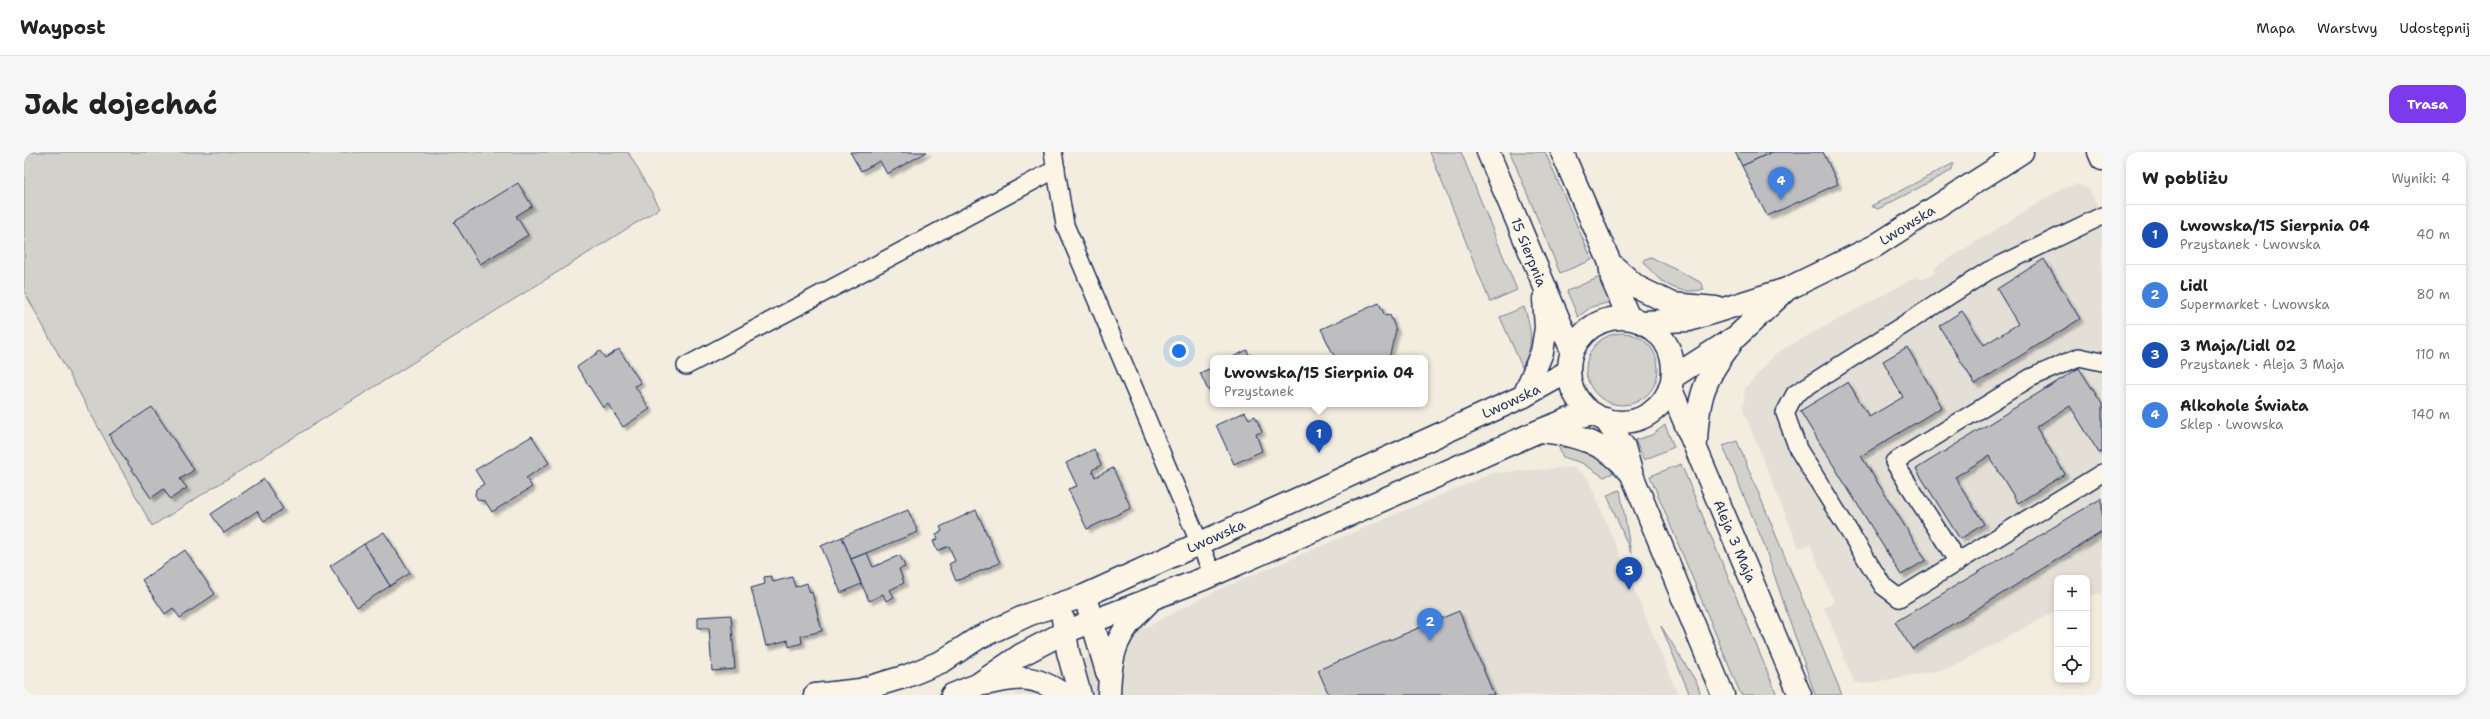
<!DOCTYPE html>
<html lang="pl">
<meta charset="utf-8">
<style>
body{margin:0;font-family:"Shantell Sans",sans-serif;background:#f6f6f6;color:#222}
.controls{position:absolute;right:12px;bottom:12px;display:grid;overflow:hidden;border-radius:8px;box-shadow:0 2px 6px #0003}
.controls button{width:36px;height:36px;display:grid;place-items:center;padding:0;border:0;border-bottom:1px solid #e0e0e0;background:#fff;color:#222;font:20px sans-serif}
.you{position:absolute;left:1155px;top:199px;width:14px;height:14px;margin:-10px;border:3px solid #fff;border-radius:50%;background:#1a73e8;box-shadow:0 0 0 6px #1a73e833}
.badge{display:grid;place-items:center;width:26px;height:26px;border-radius:50%;background:#7c3aed;color:#fff;font-size:13px;font-weight:700}
.pin{position:absolute;translate:-50% -33px;filter:drop-shadow(0 1px 2px #0008)}
.pin::after{content:'';position:absolute;top:21px;width:14px;height:12px;background:inherit;clip-path:polygon(0 0,100% 0,50% 100%)}
.popup{position:absolute;left:1186px;top:203px;width:218px;height:52px;box-sizing:border-box;display:grid;place-content:center;border-radius:8px;background:#fff;filter:drop-shadow(0 1px 3px #0005);font-size:13px;white-space:nowrap;color:#767676}
.popup b{font-size:15px;color:#222}
.popup::after{content:'';position:absolute;left:50%;top:100%;margin-left:-8px;border:8px solid transparent;border-top-color:#fff}
.list{margin:0;padding:0;list-style:none}
h2{display:flex;justify-content:space-between;align-items:center;height:52px;margin:0;padding:0 16px;font-size:17px}
h2 small{font-size:13px;font-weight:400;color:#767676}
.list li{display:grid;grid-template-columns:26px 1fr auto;gap:12px;align-items:center;box-sizing:border-box;height:60px;padding:0 16px;border-top:1px solid #e0e0e0}
.list b{display:block;font-size:15px;white-space:nowrap}
.list p{margin:0;font-size:13px;white-space:nowrap;color:#767676}
.list em{font-size:13px;font-style:normal;color:#767676}
.icon{flex:none;width:22px;height:22px;fill:none;stroke:currentColor;stroke-width:2;stroke-linecap:round;stroke-linejoin:round}
.map{position:relative;flex:none;width:2078px;height:543px;overflow:hidden;border-radius:12px}
header{display:flex;align-items:center;gap:24px;box-sizing:border-box;height:56px;padding:0 20px;background:#fff;border-bottom:1px solid #e0e0e0}
header strong{font-size:19px}
nav{display:flex;gap:22px;margin-inline-start:auto;font-size:14px}
.intro{display:flex;align-items:center;justify-content:space-between;box-sizing:border-box;height:96px;padding:0 24px}
h1{margin:0;font-size:28px}
.button{padding:10px 18px;border-radius:12px;background:#7c3aed;color:#fff;font-size:14px;font-weight:700}
main{display:flex;gap:24px;padding:0 24px}
aside{flex:1;background:#fff;border-radius:12px;box-shadow:0 2px 6px #0003}
.map>svg:first-child{display:block}
</style>
<header>
<strong>Waypost</strong>
<nav><a>Mapa</a><a>Warstwy</a><a>Udostępnij</a></nav>
</header>
<div class="intro"><h1>Jak dojechać</h1><a class="button">Trasa</a></div>
<main>
<div class="map">
<svg width="2078" height="543" viewBox="0 0 2078 543">
<defs>
<filter id="shadow"><feDropShadow dx="3.5" dy="3.5" stdDeviation="1" flood-color="#0004"/></filter>
</defs>
<rect width="100%" height="100%" fill="#f3ede0"/>
<filter id="ink" filterUnits="userSpaceOnUse"><feTurbulence type="fractalNoise" baseFrequency=".025" numOctaves="2"/><feDisplacementMap in="SourceGraphic" scale="8" xChannelSelector="R" yChannelSelector="G"/><feConvolveMatrix kernelMatrix="1 2 1 2 8 2 1 2 1" color-interpolation-filters="sRGB"/></filter>
<g filter="url(#ink)">
<g fill="#e3dfd6">
<path d="M2053 32 2065 37 2078 63V442L2063 443V426H2033V458L1927 516 1839 532 1830 530 1800 455 1810 450 1786 392 1775 396 1719 258 1721 237 1752 201 1894 124 1897 128 1911 121 1910 116 2035 38Z"/>
<path d="M1549 315 1564 326 1654 543H990L1196 437 1469 321Z"/>
</g>
<g fill="#d3d1cc" stroke="#778095">
<path d="M0 0H604L636 56 128 374 0 139Z"/>
<path d="M1406 0H1437L1493 138 1466 150Z"/>
<path d="M1486 0H1521L1568 108 1536 121Z"/>
<path d="M1930 11 1927 19 1854 57 1847 54Z"/>
<path d="M1627 105 1676 130 1680 137C1655 145 1632 129 1619 108Z"/>
<path d="M1576 125 1587 150 1567 155 1554 165 1543 139Z"/>
<path d="M1500 155C1508 177 1510 194 1498 215L1476 165Z"/>
<circle cx="1598" cy="217" r="36"/>
<path d="M1641 273 1650 295 1620 308 1611 288 1628 283Z"/>
<path d="M1713 289 1818 543H1791L1739 390 1699 294Z"/>
<path d="M1534 294C1556 298 1576 299 1589 321L1580 325 1558 311 1539 305Z"/>
<path d="M1657 312 1753 543H1717L1626 324Z"/>
<path d="M1596 338 1607 401 1583 343Z"/>
<path d="M1637 474 1673 531 1677 543H1666Z"/>
</g>
<g fill="#bebec0" stroke="#1b2f5e" filter="url(#shadow)">
<path d="M826 0H903L863 22 856 9 837 19Z"/>
<path d="M1711 0H1748L1718 14Z"/>
<path d="M1748 0H1799L1814 32 1743 64 1718 14Z"/>
<path d="M494 31 508 54 492 64 504 83 456 112 430 70Z"/>
<path d="M2020 107 2056 167 1951 232 1915 174 1938 159 1960 193 1994 172 1973 137Z"/>
<path d="M1355 151 1361 164 1366 163 1372 178 1365 206H1311L1297 177Z"/>
<path d="M1883 195 1918 255 1837 304 1902 408 1877 423 1776 259 1824 230 1845 265 1879 245 1859 209Z"/>
<path d="M595 197 617 231 611 234 626 257 599 275 584 252 579 256 553 215 576 199 581 206Z"/>
<path d="M1223 198 1226 206H1207Z"/>
<path d="M1189 215V236L1184 238 1176 221Z"/>
<path d="M2055 216 2078 252V299L2075 301 2046 254 2012 275 2041 322 1994 351 1965 304 1931 325 1960 372 1936 387 1892 317Z"/>
<path d="M128 255 170 318 156 327 163 336 146 347 140 337 127 346 85 283Z"/>
<path d="M1221 260 1225 267 1231 264 1238 280 1232 282 1238 299 1210 312 1192 273Z"/>
<path d="M508 284 525 311 502 326 508 335 468 360 461 349 454 348 451 343 452 337 460 332 451 318Z"/>
<path d="M1070 297 1077 313 1068 318 1071 325 1089 316 1107 356 1063 377 1044 337 1053 334 1042 311Z"/>
<path d="M240 327 259 357 240 369 233 359 200 381 187 362Z"/>
<path d="M2078 346V380L1888 497 1871 470Z"/>
<path d="M884 358 894 380 827 407 818 385Z"/>
<path d="M952 358 976 411 932 429 925 412 931 409 925 394 913 399 909 389 914 387 912 382 918 379 916 375Z"/>
<path d="M360 380 386 421 366 434 340 392Z"/>
<path d="M818 385 837 432 817 441 797 394Z"/>
<path d="M340 392 366 434 333 455 306 414Z"/>
<path d="M161 398 191 442 156 466 149 456 141 462 118 428Z"/>
<path d="M843 401 849 415 876 403 881 415 875 417 880 431 866 438 870 445 862 449 859 442 845 449 827 407Z"/>
<path d="M747 424 749 430 768 425 771 435 783 431 786 441 788 440 798 479 777 484 778 491 765 495 764 488 742 494 727 436 741 432 740 425Z"/>
<path d="M1435 459 1470 543H1305L1294 518Z"/>
<path d="M707 463 711 517 688 519 685 476H674V465Z"/>
</g>
<g fill="none" stroke-linecap="round" stroke-linejoin="round">
<g stroke="#1b2f5e" stroke-width="20">
<g id="lane">
<path d="M1029 0 1041 73 1189 423"/>
<path d="M2078 64 1964 119 1771 242 1761 261 1774 297 1859 434 1875 446 2078 321"/>
<path d="M662 214 1032 17"/>
<path d="M1934 410 1870 310 2006 226 2055 205 2078 210"/>
</g>
</g>
<g stroke="#1b2f5e" stroke-width="25">
<path id="street" d="M2075 0 2078 7"/>
</g>
<g stroke="#1b2f5e" stroke-width="25">
<g id="secondary">
<path d="M1464 0 1548 199"/>
<path d="M1538 0 1586 111 1588 127 1605 166"/>
<path d="M1586 111 1613 135 1648 152 1692 156"/>
<circle cx="1597" cy="218" r="52"/>
<path d="M1618 170 1665 168 1763 137 1851 94 1998 0"/>
<path d="M1649 225 1713 184 1760 140"/>
<path d="M1646 235 1776 543"/>
<path d="M1500 244 1518 200 1522 176 1520 147"/>
<path d="M1581 267 1600 295 1608 323 1699 543"/>
<path d="M1517 279C1554 283 1582 291 1606 320"/>
<path d="M1672 290C1674 247 1679 228 1706 193"/>
<path d="M1064 455 1083 520"/>
<path d="M1039 467 1044 500 1056 543"/>
<path d="M960 532C996 525 1008 521 1040 543"/>
<path d="M791 543 836 538 883 524 919 509 954 486 1006 462 1060 444 1500 244 1545 219"/>
<path d="M928 543 953 533 997 503 1041 480 1179 427 1515 279 1543 268 1570 262"/>
<path d="M1085 543C1086 500 1093 480 1124 451"/>
</g>
</g>
<use href="#lane" stroke="#fcf5e5" stroke-width="17"/>
<use href="#street" stroke="#fcf5e5" stroke-width="22"/>
<use href="#secondary" stroke="#fcf5e5" stroke-width="22"/>
</g>
</g>
<g text-anchor="middle" dominant-baseline="central" stroke-width="3" stroke-linejoin="round" paint-order="stroke">
<g font-size="14" fill="#1b2f5e" stroke="#fcf5e5">
<text transform="translate(1883 73) rotate(-32)">Lwowska</text>
<text transform="translate(1505 100) rotate(68)">15 Sierpnia</text>
<text transform="translate(1487 249) rotate(-25)">Lwowska</text>
<text transform="translate(1192 384) rotate(-24)">Lwowska</text>
<text transform="translate(1711 389) rotate(67)">Aleja 3 Maja</text>
</g>
</g>
</svg>
<div class="controls">
<button>+</button>
<button>−</button>
<button><svg class="icon" aria-label="locate" viewBox="0 0 24 24"><circle cx="12" cy="12" r="6"/><path d="M12 2v4M12 18v4M2 12h4M18 12h4"/></svg></button>
</div>
<div class="you"></div>
<div class="pin badge" style="left:1295px;top:301px;background:#1a4fb4">1</div>
<div class="popup"><b>Lwowska/15 Sierpnia 04</b>Przystanek</div>
<div class="pin badge" style="left:1406px;top:489px;background:#3f7fe0">2</div>
<div class="pin badge" style="left:1605px;top:438px;background:#1a4fb4">3</div>
<div class="pin badge" style="left:1757px;top:48px;background:#3f7fe0">4</div>
</div>
<aside>
<h2>W pobliżu<small>Wyniki: 4</small></h2>
<ul class="list">
<li><span class="badge" style="background:#1a4fb4">1</span><div><b>Lwowska/15 Sierpnia 04</b><p>Przystanek · Lwowska</p></div><em>40 m</em></li>
<li><span class="badge" style="background:#3f7fe0">2</span><div><b>Lidl</b><p>Supermarket · Lwowska</p></div><em>80 m</em></li>
<li><span class="badge" style="background:#1a4fb4">3</span><div><b>3 Maja/Lidl 02</b><p>Przystanek · Aleja 3 Maja</p></div><em>110 m</em></li>
<li><span class="badge" style="background:#3f7fe0">4</span><div><b>Alkohole Świata</b><p>Sklep · Lwowska</p></div><em>140 m</em></li>
</ul>
</aside>
</main>
